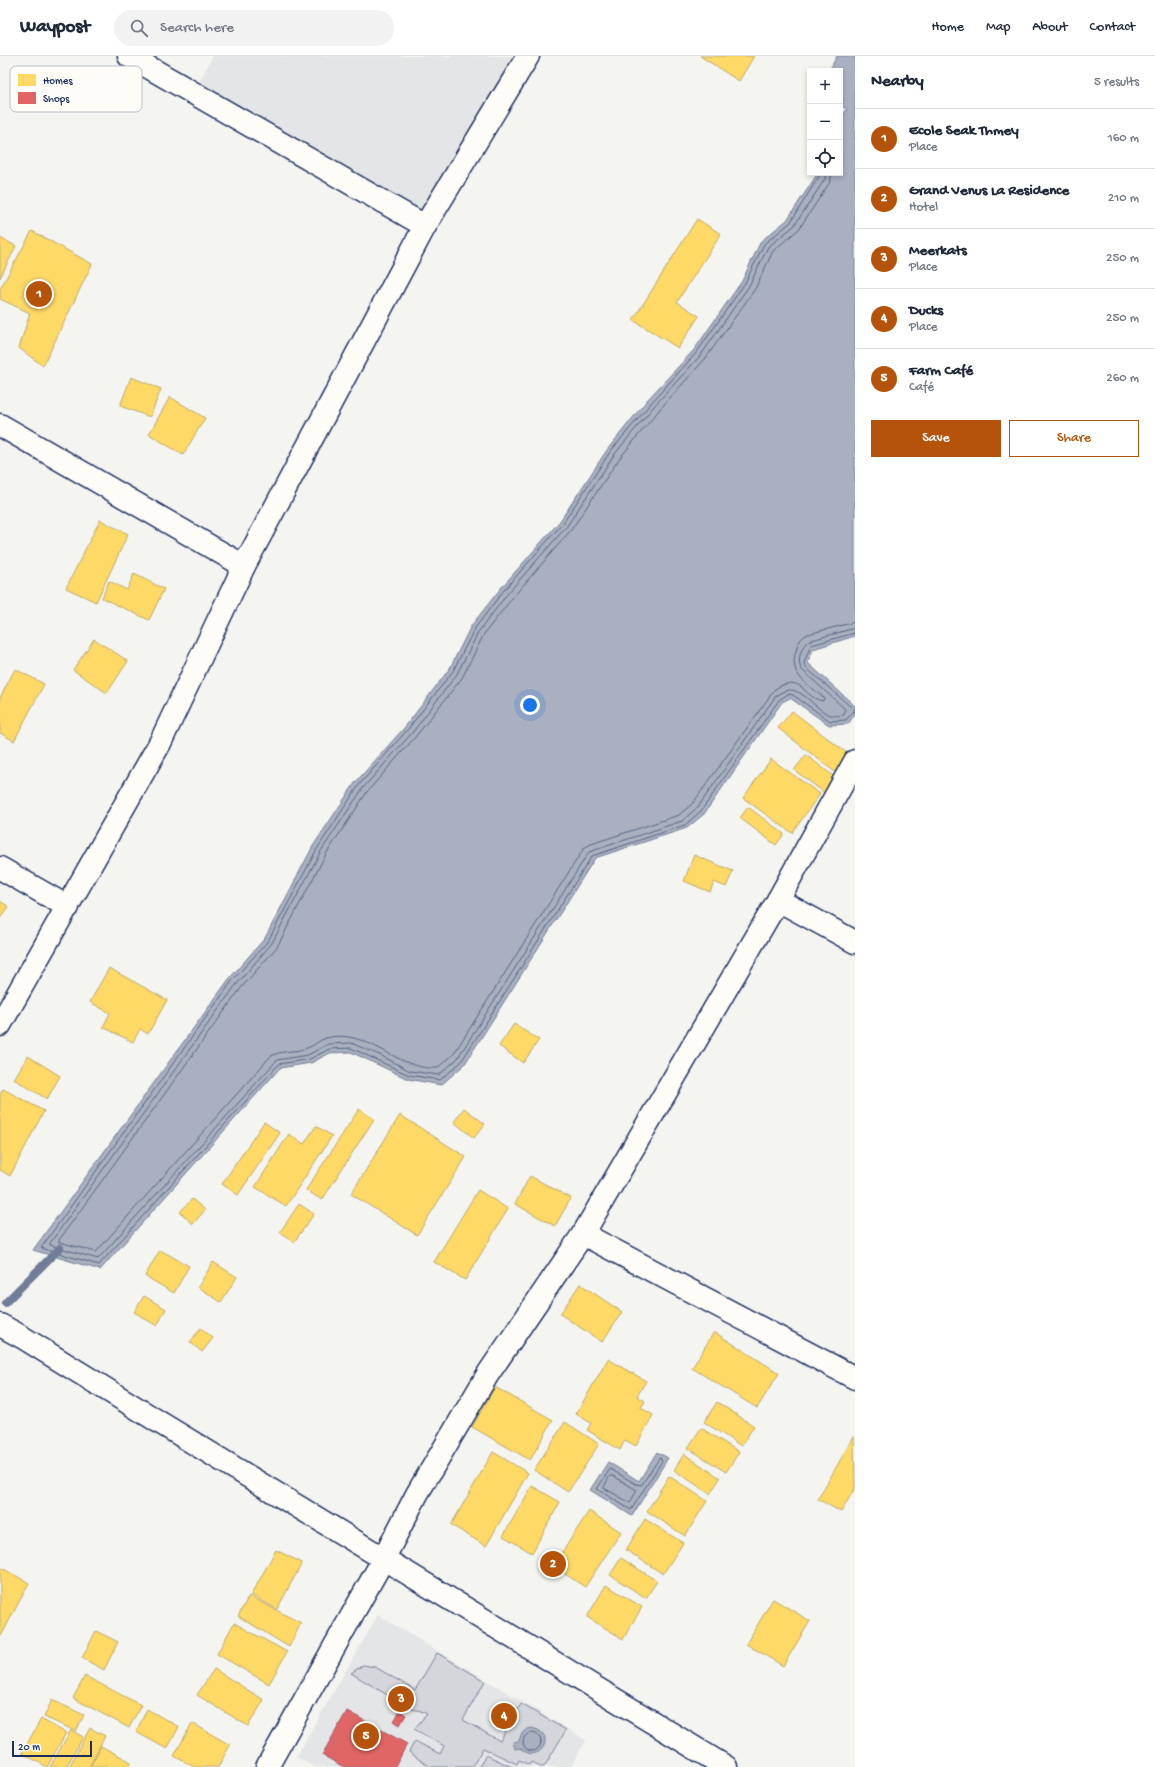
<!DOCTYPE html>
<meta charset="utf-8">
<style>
body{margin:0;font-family:"Gochi Hand",sans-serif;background:#f2f2f3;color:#1f2937}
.controls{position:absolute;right:12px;top:12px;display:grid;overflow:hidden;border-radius:0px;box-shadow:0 2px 6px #0003}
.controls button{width:36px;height:36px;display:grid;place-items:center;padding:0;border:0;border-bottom:1px solid #e0e1e3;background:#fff;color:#1f2937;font:20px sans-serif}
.scale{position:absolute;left:12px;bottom:10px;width:80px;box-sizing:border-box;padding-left:4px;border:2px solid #1b2f5e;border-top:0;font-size:11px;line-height:14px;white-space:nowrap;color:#1b2f5e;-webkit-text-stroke:3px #fdfcf7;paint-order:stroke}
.you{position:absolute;left:530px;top:649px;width:14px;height:14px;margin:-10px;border:3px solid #fff;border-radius:50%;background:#1a73e8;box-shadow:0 0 0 6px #1a73e833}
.badge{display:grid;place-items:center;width:26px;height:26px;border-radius:50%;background:#b45309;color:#fff;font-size:13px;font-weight:700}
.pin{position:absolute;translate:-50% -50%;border:2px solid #fff;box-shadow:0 1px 4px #0006}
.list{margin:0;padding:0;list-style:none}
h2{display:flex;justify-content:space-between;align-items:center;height:52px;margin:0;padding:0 16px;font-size:17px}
h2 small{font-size:13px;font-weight:400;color:#747a83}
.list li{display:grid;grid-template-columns:26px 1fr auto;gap:12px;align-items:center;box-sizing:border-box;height:60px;padding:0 16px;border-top:1px solid #e0e1e3}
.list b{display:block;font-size:15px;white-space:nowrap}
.list p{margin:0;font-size:13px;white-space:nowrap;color:#747a83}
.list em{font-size:13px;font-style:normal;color:#747a83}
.actions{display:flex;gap:8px;padding:12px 16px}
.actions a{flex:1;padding:9px 0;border:1px solid #b45309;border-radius:0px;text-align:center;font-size:14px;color:#b45309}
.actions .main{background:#b45309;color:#fff}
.icon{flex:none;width:22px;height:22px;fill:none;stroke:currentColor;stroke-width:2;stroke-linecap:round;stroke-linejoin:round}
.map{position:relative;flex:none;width:855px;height:1711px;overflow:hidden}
header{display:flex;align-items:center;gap:24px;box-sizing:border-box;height:56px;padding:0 20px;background:#fff;border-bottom:1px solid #e0e1e3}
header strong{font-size:19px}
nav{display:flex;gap:22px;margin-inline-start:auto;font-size:14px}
.search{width:280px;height:36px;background:#f2f2f3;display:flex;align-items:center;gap:10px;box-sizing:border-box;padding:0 14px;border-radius:22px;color:#747a83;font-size:15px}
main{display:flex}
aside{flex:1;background:#fff}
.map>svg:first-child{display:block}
</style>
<header>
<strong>Waypost</strong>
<div class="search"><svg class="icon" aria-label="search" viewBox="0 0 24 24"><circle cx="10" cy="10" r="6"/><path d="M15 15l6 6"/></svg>Search here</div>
<nav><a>Home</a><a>Map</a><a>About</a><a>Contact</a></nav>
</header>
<main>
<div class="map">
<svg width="855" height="1711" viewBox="0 0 855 1711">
<rect width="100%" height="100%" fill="#f4f4f1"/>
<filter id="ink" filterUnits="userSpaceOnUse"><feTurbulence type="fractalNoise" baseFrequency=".025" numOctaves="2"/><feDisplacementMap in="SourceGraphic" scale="8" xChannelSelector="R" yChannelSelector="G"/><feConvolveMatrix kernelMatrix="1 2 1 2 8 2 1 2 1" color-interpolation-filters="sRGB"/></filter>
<g filter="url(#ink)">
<g fill="#e4e5e6">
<path d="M213 0H520L426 159 198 28Z"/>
<path d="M378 1559 586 1684 571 1711H314L296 1701Z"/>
</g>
<g fill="#d4d6db" stroke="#78829c">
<path d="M437 1597 485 1625 463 1664 500 1685 521 1648 566 1674 544 1711H540L531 1706 529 1709 519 1704 517 1708 483 1692 472 1711H430L409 1696 415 1685 440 1698 444 1690 414 1673 427 1658C417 1651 403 1655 392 1647L394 1643 351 1617 363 1609 375 1611 415 1634Z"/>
<path d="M486 1699 512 1711H479Z"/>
</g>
<g fill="#aab0bf" stroke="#717c98">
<path d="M837 0H855V580L813 593 808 607 855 650V658L848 668 829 669 790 642 782 646 704 758 687 772 595 802 464 1009 441 1029 408 1023 351 996 330 997 311 1007 280 1012 100 1214 33 1194 229 923 265 882 313 790 355 727 405 671 450 612 471 570 501 532 560 465 607 394 648 343 694 294 742 225 761 185 787 164 818 117H840V66L847 53 840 49V15H829Z"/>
<path d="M657 1396 668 1402 632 1460 590 1434 608 1406 639 1425Z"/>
<path d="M531 1672C559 1676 540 1711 520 1692L515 1693 513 1686 519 1685C521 1677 524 1674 531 1672Z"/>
</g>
<g fill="#ffd966" stroke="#bba664">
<path d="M700 0H754L739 25Z"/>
<path d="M697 163 721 178 677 246 699 260 678 292 633 264Z"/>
<path d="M32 175 92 208 43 310 19 292 30 257 0 243V233Z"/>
<path d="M0 182 16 190 0 222Z"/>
<path d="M131 321 161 333 150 361 120 350Z"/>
<path d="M170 341 205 362 183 399 149 378Z"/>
<path d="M100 464 128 478 96 546 66 532Z"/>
<path d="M134 518 164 533 149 564 102 542 109 525 127 534Z"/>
<path d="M94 583 128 605 107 637 73 614Z"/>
<path d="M15 613 44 628 14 685 0 677V642Z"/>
<path d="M792 655 848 698 835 716 778 672Z"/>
<path d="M806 699 836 722 825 737 794 714Z"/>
<path d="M771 703 820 738 792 777 743 742Z"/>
<path d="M748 751 784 778 776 789 740 762Z"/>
<path d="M694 799 733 815 726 831 714 826 710 836 684 825Z"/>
<path d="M0 845 9 851 0 862Z"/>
<path d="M109 912 167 944 148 978 140 973 133 986 103 971 110 957 90 946Z"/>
<path d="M514 968 539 984 523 1007 499 990Z"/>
<path d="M28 1000 60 1020 47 1043 14 1023Z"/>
<path d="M3 1033 44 1055 10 1120 0 1114V1038Z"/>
<path d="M464 1052 485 1068 474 1082 454 1066Z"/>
<path d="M359 1053 374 1063 322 1144 306 1134Z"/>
<path d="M400 1059 466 1101 417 1179 351 1138Z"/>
<path d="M264 1066 280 1077 238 1139 222 1128Z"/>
<path d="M316 1070 332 1080 286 1150 255 1131 289 1078 304 1088Z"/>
<path d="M530 1120 571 1142 555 1170 515 1148Z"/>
<path d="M478 1134 508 1153 465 1224 434 1206Z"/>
<path d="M192 1143 205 1154 193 1168 180 1156Z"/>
<path d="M299 1148 314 1158 294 1186 280 1176Z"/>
<path d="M160 1194 189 1210 174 1237 145 1220Z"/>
<path d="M213 1206 237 1221 221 1246 198 1231Z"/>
<path d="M580 1228 622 1256 602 1286 560 1258Z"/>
<path d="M144 1240 166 1253 157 1270 134 1256Z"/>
<path d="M201 1272 213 1282 202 1296 190 1286Z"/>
<path d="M714 1276 779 1317 757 1352 692 1312Z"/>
<path d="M608 1303 646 1325 637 1340 645 1345 641 1352 653 1359 636 1390 625 1384 620 1394 587 1374 591 1367 576 1358Z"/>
<path d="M495 1331 553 1364 530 1404 472 1371Z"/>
<path d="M717 1346 754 1370 741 1390 704 1366Z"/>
<path d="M565 1366 599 1388 568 1436 534 1414Z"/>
<path d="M701 1372 739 1396 726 1416 688 1392Z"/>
<path d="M854 1380 855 1432 841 1456 818 1443Z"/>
<path d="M493 1396 528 1417 486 1490 451 1469Z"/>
<path d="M684 1398 720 1422 710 1438 674 1414Z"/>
<path d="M669 1420 707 1445 685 1480 647 1455Z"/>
<path d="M532 1430 560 1446 532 1497 503 1480Z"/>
<path d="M589 1455 621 1476 585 1531 553 1510Z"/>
<path d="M645 1463 683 1487 663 1518 626 1494Z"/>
<path d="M276 1494 302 1507 277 1553 251 1539Z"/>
<path d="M621 1502 657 1525 646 1542 610 1519Z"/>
<path d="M0 1511 29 1527 1 1580H0Z"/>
<path d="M606 1529 642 1551 623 1583 587 1561Z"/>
<path d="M249 1540 301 1567 289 1591 238 1560Z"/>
<path d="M773 1543 810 1565 783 1610 746 1588Z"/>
<path d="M234 1567 287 1596 269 1628 217 1598Z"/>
<path d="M96 1575 118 1586 104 1614 82 1602Z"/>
<path d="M214 1613 264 1644 248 1670 197 1639Z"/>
<path d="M85 1620 141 1649 129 1672 73 1642Z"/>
<path d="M52 1644 84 1659 76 1675 44 1661Z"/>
<path d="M147 1653 179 1671 167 1693 136 1676Z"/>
<path d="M41 1663 66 1677 47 1711 22 1697Z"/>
<path d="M192 1667 230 1689 218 1711H194L174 1700Z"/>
<path d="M90 1672 105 1680 89 1711H69Z"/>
<path d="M71 1674 83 1681 66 1711H50Z"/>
<path d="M101 1690 131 1706 128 1711H90Z"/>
</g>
<g fill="#e06666" stroke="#a55664">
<path d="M399 1638 407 1642 405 1645 402 1644 399 1649 394 1646Z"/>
<path d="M501 1651 514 1658 508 1669 495 1661Z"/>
<path d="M347 1655 407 1688 395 1711H344L322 1699Z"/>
<path d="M400 1655 406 1659 400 1669 394 1665Z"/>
</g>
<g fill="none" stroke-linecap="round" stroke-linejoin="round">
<g stroke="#546385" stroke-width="1">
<path d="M821 117 790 167 764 188 745 227 697 296 652 346 610 396 563 467 504 534 475 572 453 615 408 673 359 729 317 793 268 885 232 925 41 1192 99 1209 279 1008 310 1003 329 993 351 992 409 1019 440 1024 461 1006 592 800 685 769 701 755 779 644 788 638 793 639 830 665 846 664 854 655 855 656"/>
<path d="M826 117 825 123 794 170 768 191 749 230 701 299 655 349 614 399 567 470 508 537 479 575 457 618 412 677 363 732 321 795 272 887 236 929 50 1187V1189L98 1203 277 1004 308 999 328 988 351 987 382 1000 410 1015 439 1019 457 1003 589 796 682 765 698 751 775 641C798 620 811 653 831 659 835 661 840 659 844 659L845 653 802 614C796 606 801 591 808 585L855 572"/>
<path d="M832 117 830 126 799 173 773 195 755 233 705 303 660 353 619 403 571 474 513 541 484 578 462 622 416 680 367 736 326 798 277 891 241 932 59 1184V1186L96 1196 269 1002C279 993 295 997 307 992 314 990 319 984 326 982 368 971 397 1015 437 1012L453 999 584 792 591 788 679 759 693 747 775 633C804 616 802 642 823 645L824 642C807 627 788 619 796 595 798 587 800 582 808 578L855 566"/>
<path d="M855 577 811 589 804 607 805 611 851 651 854 654 855 653"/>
<path d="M660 1402 662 1405 631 1454 597 1433 610 1413 636 1428 641 1429Z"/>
<path d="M610 1420H613L637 1434 630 1447 604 1432Z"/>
<circle cx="532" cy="1686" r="9"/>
</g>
<path stroke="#717c98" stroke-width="8" d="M5 1247 60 1192"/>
<g stroke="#1b2f5e" stroke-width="25">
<g id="minor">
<path d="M129 0 425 170"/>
<path d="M0 369 244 510"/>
<path d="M0 812 68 851"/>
<path d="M778 844 855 886"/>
<path d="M0 969 160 687 244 510 425 170 528 0"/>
<path d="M583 1178 855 1322"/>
<path d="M0 1269 22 1281 159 1366 726 1711"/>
<path d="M267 1711 384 1502 417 1438 488 1318 583 1178 778 844 855 705"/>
</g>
</g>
<use href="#minor" stroke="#fdfcf7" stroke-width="22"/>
</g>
</g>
<rect x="10" y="10" width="132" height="46" rx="6" fill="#fdfcf7" stroke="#b9bec9" stroke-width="1"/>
<rect x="18" y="18" width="18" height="12" fill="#ffd966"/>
<rect x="18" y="36" width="18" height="12" fill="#e06666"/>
<g font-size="11" fill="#1b2f5e">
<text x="43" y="28">Homes</text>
<text x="43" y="46">Shops</text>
</g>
</svg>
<div class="controls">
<button>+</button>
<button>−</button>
<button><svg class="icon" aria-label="locate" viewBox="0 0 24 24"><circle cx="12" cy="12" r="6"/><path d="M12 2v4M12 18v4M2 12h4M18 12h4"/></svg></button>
</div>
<div class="scale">20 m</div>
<div class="you"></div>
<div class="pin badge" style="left:39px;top:238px">1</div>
<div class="pin badge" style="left:553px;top:1508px">2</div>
<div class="pin badge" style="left:401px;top:1643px">3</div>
<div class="pin badge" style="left:504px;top:1660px">4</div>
<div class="pin badge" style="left:366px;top:1680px">5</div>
</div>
<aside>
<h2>Nearby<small>5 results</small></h2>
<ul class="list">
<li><span class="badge">1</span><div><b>Ecole Seak Thmey</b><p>Place</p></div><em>160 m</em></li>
<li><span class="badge">2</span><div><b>Grand Venus La Residence</b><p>Hotel</p></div><em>210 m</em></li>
<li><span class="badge">3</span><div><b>Meerkats</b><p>Place</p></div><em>250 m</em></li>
<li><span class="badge">4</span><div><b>Ducks</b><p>Place</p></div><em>250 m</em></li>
<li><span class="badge">5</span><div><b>Farm Café</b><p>Café</p></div><em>260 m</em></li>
</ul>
<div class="actions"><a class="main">Save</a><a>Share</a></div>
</aside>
</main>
